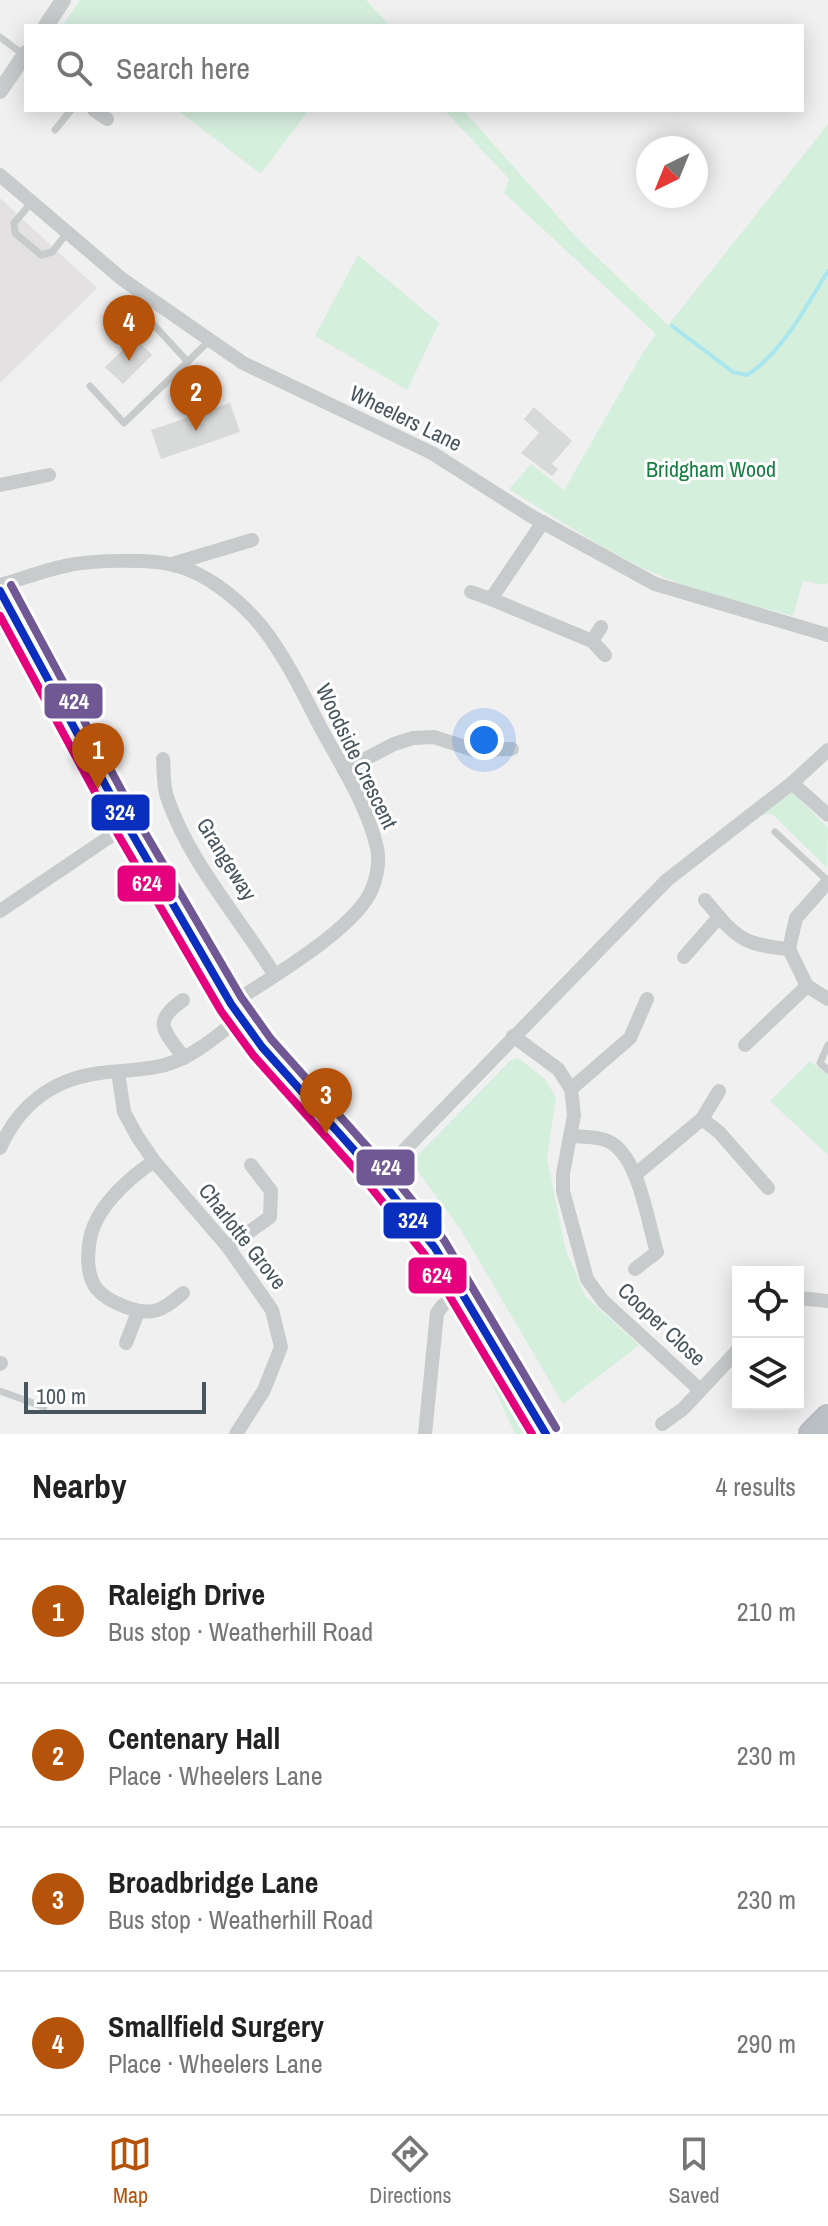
<!DOCTYPE html>
<meta charset="utf-8">
<style>
body{margin:0;font-family:"Archivo Narrow",sans-serif;background:#f6f6f6;color:#222}
.controls{position:absolute;right:24px;bottom:24px;display:grid;overflow:hidden;border-radius:0px;box-shadow:0 4px 20px #0003}
.controls button{width:72px;height:72px;display:grid;place-items:center;padding:0;border:0;border-bottom:2px solid #e0e0e0;background:#fff;color:#222;font:40px sans-serif}
.compass{position:absolute;left:636px;top:136px;width:72px;height:72px;border-radius:50%;background:#fff;box-shadow:0 4px 20px #0003;rotate:223deg}
.scale{position:absolute;left:24px;bottom:20px;width:182px;box-sizing:border-box;padding-left:8px;border:4px solid #47555d;border-top:0;font-size:22px;line-height:28px;white-space:nowrap;color:#47555d;-webkit-text-stroke:6px #fff;paint-order:stroke}
.you{position:absolute;left:484px;top:740px;width:28px;height:28px;margin:-20px;border:6px solid #fff;border-radius:50%;background:#1a73e8;box-shadow:0 0 0 12px #1a73e833}
.badge{display:grid;place-items:center;width:52px;height:52px;border-radius:50%;background:#b45309;color:#fff;font-size:26px;font-weight:700}
.pin{position:absolute;translate:-50% -66px;filter:drop-shadow(0 2px 4px #0008)}
.pin::after{content:'';position:absolute;top:42px;width:28px;height:24px;background:inherit;clip-path:polygon(0 0,100% 0,50% 100%)}
.list{margin:0;padding:0;list-style:none}
h2{display:flex;justify-content:space-between;align-items:center;height:104px;margin:0;padding:0 32px;font-size:34px}
h2 small{font-size:26px;font-weight:400;color:#767676}
.list li{display:grid;grid-template-columns:52px 1fr auto;gap:24px;align-items:center;box-sizing:border-box;height:144px;padding:0 32px;border-top:2px solid #e0e0e0}
.list b{display:block;font-size:30px;white-space:nowrap}
.list p{margin:0;font-size:26px;white-space:nowrap;color:#767676}
.list em{font-size:26px;font-style:normal;color:#767676}
.icon{flex:none;width:44px;height:44px;fill:none;stroke:currentColor;stroke-width:2;stroke-linecap:round;stroke-linejoin:round}
.map{position:relative;flex:none;width:828px;height:1434px;overflow:hidden}
.search{position:absolute;background:#fff;box-shadow:0 4px 20px #0003;left:24px;right:24px;top:24px;height:88px;display:flex;align-items:center;gap:20px;box-sizing:border-box;padding:0 28px;border-radius:0px;color:#767676;font-size:30px}
.sheet{height:680px;background:#fff}
nav{display:flex;justify-content:space-around;align-items:center;box-sizing:border-box;height:112px;border-top:2px solid #e0e0e0;background:#fff;font-size:22px;color:#767676}
nav a{display:grid;justify-items:center;gap:4px}
nav .on{color:#b45309}
.map>svg:first-child{display:block}
</style>
<div class="map">
<svg width="828" height="1434" viewBox="0 0 828 1434">
<rect width="100%" height="100%" fill="#f1f0f0"/>
<path fill="#e3e1e2" d="M0 198 97 288 0 383Z"/>
<g fill="#d5efdd">
<path d="M80 0H366L390 26H62Z"/>
<path d="M177 110H309L261 174Z"/>
<path d="M444 110H463L577 238 668 325 828 124V582L826 585 803 581 793 616C754 605 712 597 675 582 616 559 562 522 509 489L531 464 564 490 642 354 656 334 504 193 509 179Z"/>
<path d="M358 255 439 323 407 390 315 336Z"/>
<path d="M791 790 828 828 827 868 772 814 749 817Z"/>
<path d="M518 1058 545 1079 556 1097 547 1158 566 1251 586 1297 639 1345 563 1404 461 1230 411 1162 510 1061Z"/>
<path d="M810 1061 828 1075V1155L770 1101Z"/>
<path d="M466 1314 533 1434H515L481 1359Z"/>
</g>
<g fill="none" stroke-linecap="round" stroke-linejoin="round">
<path stroke="#aae6ed" stroke-width="4" d="M672 326 733 372 747 375C783 352 806 306 828 271"/>
</g>
<g fill="#d8d9d9">
<path d="M135 338 152 355 123 384 105 367Z"/>
<path d="M230 403 240 432 161 459 151 430Z"/>
<path d="M534 407 572 441 552 464 558 469 552 476 521 453 539 433 524 419Z"/>
</g>
<g fill="none" stroke-linecap="round" stroke-linejoin="round">
<g stroke="#b5bbc0" stroke-width="28">
<path id="motorway" d="M812 1434 828 1418"/>
</g>
<g stroke="#c8cbcc" stroke-width="7">
<path d="M0 37 24 55"/>
<path d="M55 130 71 110"/>
<path d="M32 202 14 223 15 233 41 255 52 252 68 232"/>
<path d="M153 324 188 362"/>
<path d="M90 386 124 423 209 341"/>
<path d="M775 832 828 881"/>
<path d="M828 1045 820 1063 828 1070"/>
<path d="M0 1391 44 1407"/>
</g>
<g stroke="#c8cbcc" stroke-width="14">
<path d="M94 110 107 119"/>
<path d="M0 175 122 279 243 363 432 453 531 516 655 584 828 635"/>
<path d="M0 485 49 475"/>
<path d="M543 522 491 599 592 641 601 627"/>
<path d="M172 564 252 540"/>
<path d="M0 585C23 579 47 569 70 565 94 560 150 559 173 565 206 572 241 601 262 627 287 659 304 696 323 732 343 768 368 808 377 848 380 862 377 876 372 889 356 929 268 979 231 1004"/>
<path d="M471 592 491 599"/>
<path d="M592 641 605 655"/>
<path d="M163 759C164 771 163 785 167 797 189 862 238 916 274 974"/>
<path d="M344 770 394 744 413 738 434 737 474 750 512 749"/>
<path d="M792 783 828 815"/>
<path d="M828 882 796 918 789 949 807 986 828 999"/>
<path d="M705 900C735 936 741 945 789 949"/>
<path d="M0 911 127 825"/>
<path d="M684 957 719 917"/>
<path d="M183 1000C151 1023 164 1030 184 1058"/>
<path d="M513 1036 558 1069 571 1089 574 1115 563 1174V1191L587 1279 603 1301 699 1389"/>
<path d="M745 1045 807 986"/>
<path d="M118 1072 124 1112 137 1136 154 1161 228 1247 272 1310 281 1347 264 1390 236 1434"/>
<path d="M571 1089 630 1038 647 999"/>
<path d="M702 1119 719 1132 768 1188"/>
<path d="M571 1136C582 1137 597 1136 608 1141 639 1155 647 1221 657 1252L635 1269"/>
<path d="M0 1148C19 1105 53 1079 100 1073 122 1070 146 1071 168 1064 195 1056 219 1034 241 1017"/>
<path d="M154 1161C128 1179 100 1203 91 1234 87 1250 86 1274 96 1288 107 1302 141 1316 157 1310 166 1308 176 1299 183 1293"/>
<path d="M636 1174 702 1119 719 1091"/>
<path d="M378 1177 667 880 792 783 828 750"/>
<path d="M228 1247 270 1217 271 1191 251 1165"/>
<path d="M798 1298 828 1301"/>
<path d="M126 1343 138 1312"/>
<path d="M0 1364 1 1363"/>
<path d="M662 1424 683 1409 738 1350"/>
<path d="M425 1434 437 1313 443 1305 463 1292"/>
</g>
<g stroke="#c8cbcc" stroke-width="16">
<path d="M46 26 63 0"/>
<path d="M0 91 26 53"/>
<path d="M0 591 127 825 231 1004 262 1047 378 1177 435 1248 546 1434"/>
</g>
<use href="#motorway" stroke="#bac0c4" stroke-width="24"/>
<g stroke="#fff" stroke-width="14">
<path id="bus-1" d="M0 591 127 825 231 1004 262 1047 378 1177 435 1248 546 1434"/>
</g>
<g stroke="#fff" stroke-width="14">
<path id="bus-2" d="M0 616 116 831 221 1011 253 1055 369 1185 425 1255 532 1434"/>
</g>
<g stroke="#fff" stroke-width="14">
<path id="bus-3" d="M11 585 137 819 241 997 271 1039 387 1169 444 1240 556 1428"/>
</g>
<use href="#bus-1" stroke="#0a2ebe" stroke-width="8"/>
<use href="#bus-2" stroke="#e5007d" stroke-width="8"/>
<use href="#bus-3" stroke="#705894" stroke-width="8"/>
</g>
<g text-anchor="middle" dominant-baseline="central" stroke-width="6" stroke-linejoin="round" paint-order="stroke">
<g font-size="22" fill="#47555d" stroke="#fff">
<text transform="translate(406 418) rotate(26)">Wheelers Lane</text>
<text transform="translate(357 756) rotate(64)">Woodside Crescent</text>
<text transform="translate(227 859) rotate(58)">Grangeway</text>
<text transform="translate(243 1236) rotate(52)">Charlotte Grove</text>
<text transform="translate(662 1324) rotate(43)">Cooper Close</text>
</g>
<g font-size="22" fill="#177f42" stroke="#fff">
<text x="711" y="469">Bridgham Wood</text>
</g>
</g>
<g stroke="#fff" stroke-width="3">
<rect x="43" y="682" width="61" height="38" rx="8" fill="#705894"/>
<rect x="90" y="793" width="61" height="39" rx="8" fill="#0a2ebe"/>
<rect x="116" y="864" width="61" height="39" rx="8" fill="#e5007d"/>
<rect x="355" y="1148" width="61" height="39" rx="8" fill="#705894"/>
<rect x="382" y="1201" width="61" height="39" rx="8" fill="#0a2ebe"/>
<rect x="407" y="1256" width="61" height="39" rx="8" fill="#e5007d"/>
</g>
<g font-size="22" text-anchor="middle" font-weight="bold" fill="#fff">
<text x="74" y="709">424</text>
<text x="120" y="820">324</text>
<text x="147" y="891">624</text>
<text x="386" y="1175">424</text>
<text x="413" y="1228">324</text>
<text x="437" y="1283">624</text>
</g>
</svg>
<div class="controls">
<button><svg class="icon" aria-label="locate" viewBox="0 0 24 24"><circle cx="12" cy="12" r="6"/><path d="M12 2v4M12 18v4M2 12h4M18 12h4"/></svg></button>
<button><svg class="icon" aria-label="layers" viewBox="0 0 24 24"><path d="M12 4l9 5-9 5-9-5zM3 14l9 5 9-5"/></svg></button>
</div>
<svg class="compass" viewBox="-18 -18 36 36"><path d="M0-13l5 13h-10z" fill="#e53935"/><path d="M0 13l5-13h-10z" fill="#767676"/></svg>
<div class="scale">100 m</div>
<div class="you"></div>
<div class="pin badge" style="left:98px;top:789px">1</div>
<div class="pin badge" style="left:196px;top:431px">2</div>
<div class="pin badge" style="left:326px;top:1134px">3</div>
<div class="pin badge" style="left:129px;top:361px">4</div>
<div class="search"><svg class="icon" aria-label="search" viewBox="0 0 24 24"><circle cx="10" cy="10" r="6"/><path d="M15 15l6 6"/></svg>Search here</div>
</div>
<section class="sheet">
<h2>Nearby<small>4 results</small></h2>
<ul class="list">
<li><span class="badge">1</span><div><b>Raleigh Drive</b><p>Bus stop · Weatherhill Road</p></div><em>210 m</em></li>
<li><span class="badge">2</span><div><b>Centenary Hall</b><p>Place · Wheelers Lane</p></div><em>230 m</em></li>
<li><span class="badge">3</span><div><b>Broadbridge Lane</b><p>Bus stop · Weatherhill Road</p></div><em>230 m</em></li>
<li><span class="badge">4</span><div><b>Smallfield Surgery</b><p>Place · Wheelers Lane</p></div><em>290 m</em></li>
</ul>
</section>
<nav>
<a class="on"><svg class="icon" aria-label="map" viewBox="0 0 24 24"><path d="M3 6l6-2 6 2 6-2v14l-6 2-6-2-6 2zM9 4v14M15 6v14"/></svg>Map</a>
<a><svg class="icon" aria-label="directions" viewBox="0 0 24 24"><path d="M12 3l9 9-9 9-9-9zM9 14v-3h6M13 9l2 2-2 2"/></svg>Directions</a>
<a><svg class="icon" aria-label="saved" viewBox="0 0 24 24"><path d="M7 4h10v16l-5-4-5 4z"/></svg>Saved</a>
</nav>
